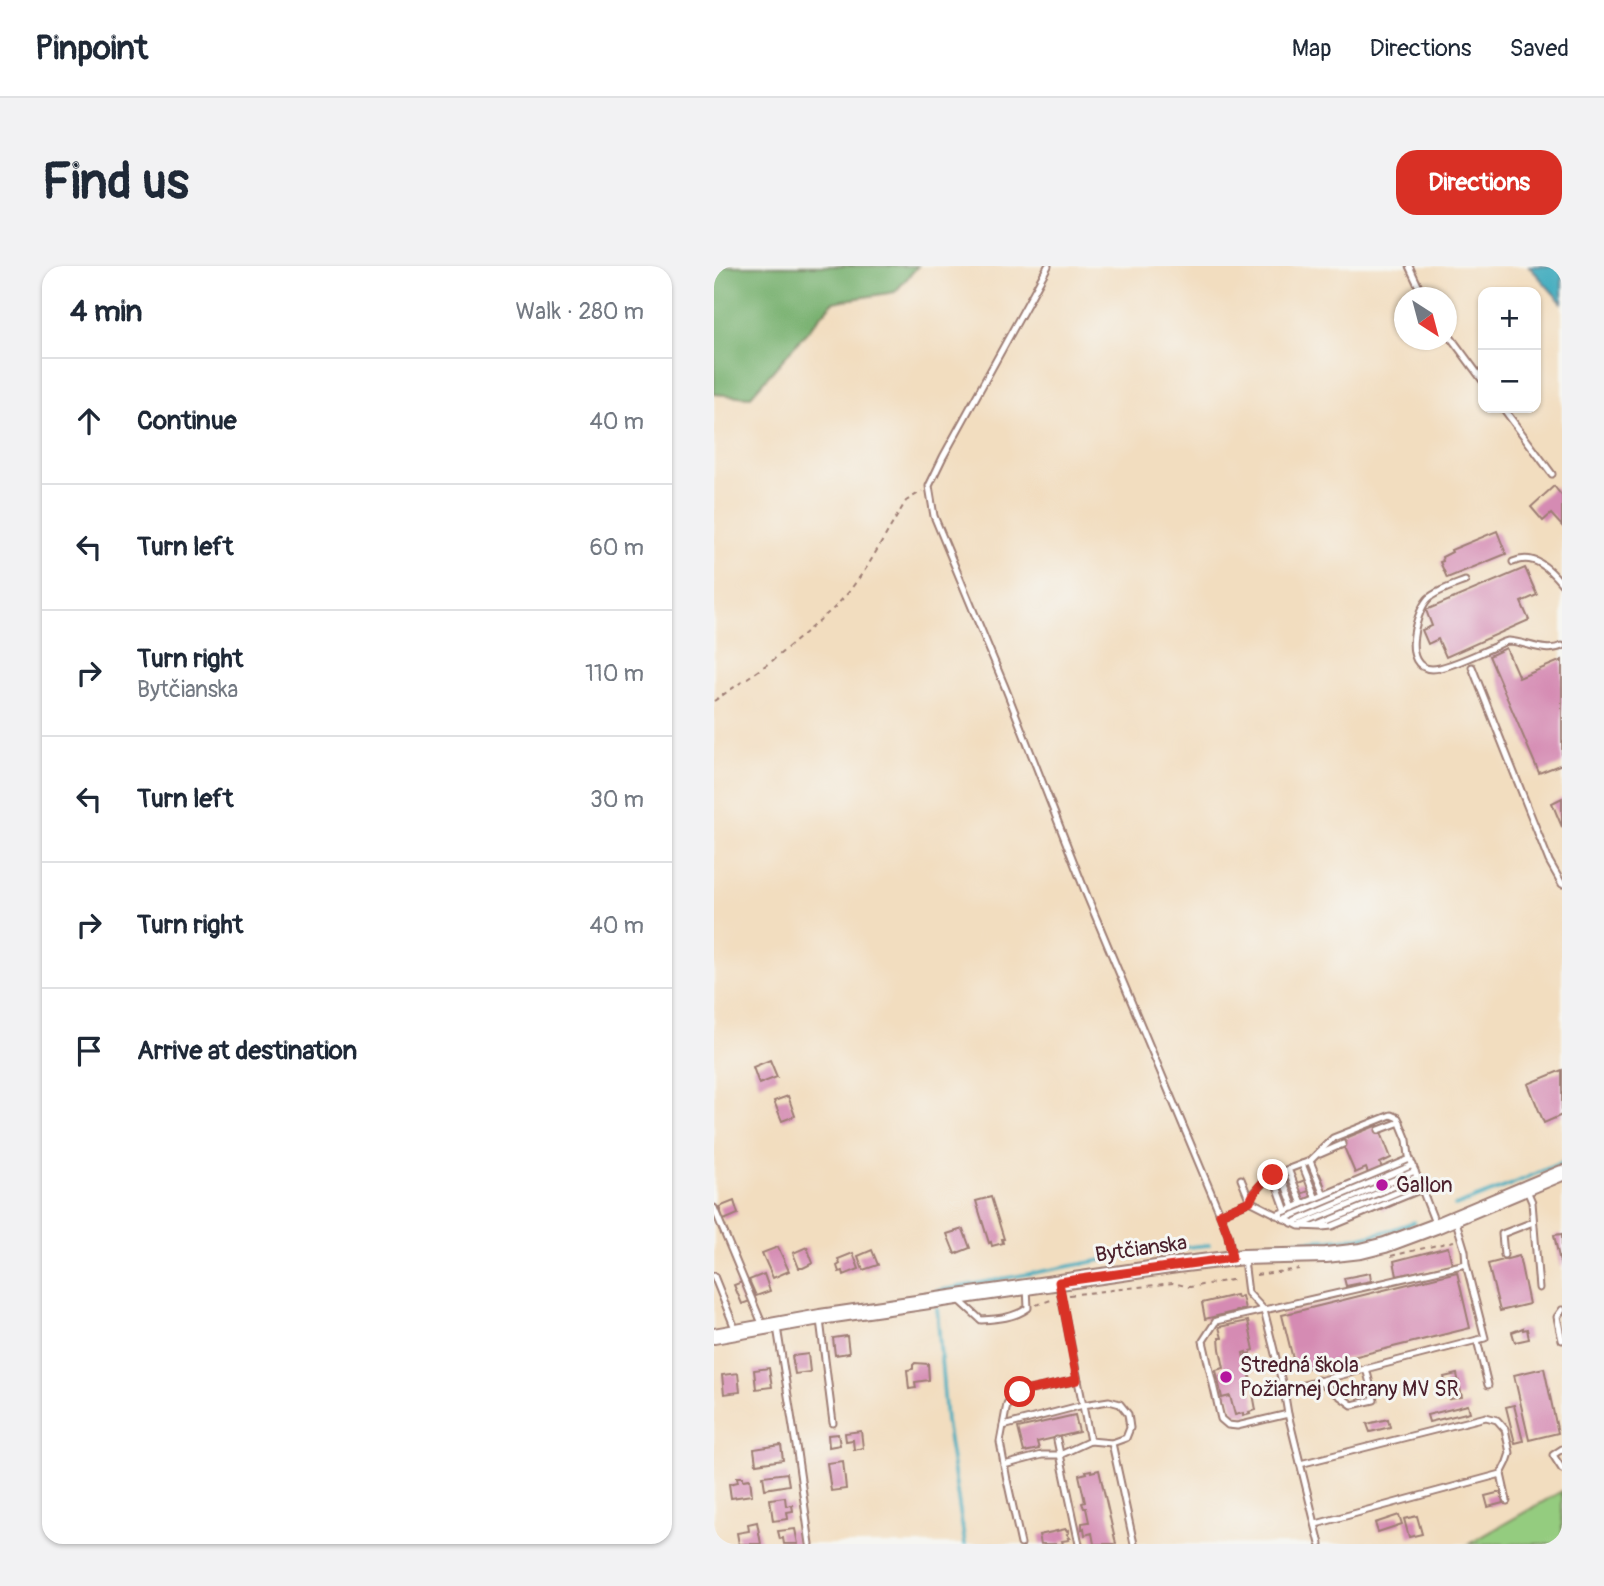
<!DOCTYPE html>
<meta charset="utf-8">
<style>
body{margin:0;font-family:Pangolin,sans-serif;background:#f2f2f3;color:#1f2937}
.controls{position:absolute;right:21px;top:21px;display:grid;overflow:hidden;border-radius:14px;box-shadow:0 2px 5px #0004}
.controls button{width:63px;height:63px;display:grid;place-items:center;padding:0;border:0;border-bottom:2px solid #e0e1e3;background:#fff;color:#1f2937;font:35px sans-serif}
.compass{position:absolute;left:680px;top:21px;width:63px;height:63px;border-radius:50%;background:#fff;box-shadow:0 2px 5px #0004;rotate:144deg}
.stop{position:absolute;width:21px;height:21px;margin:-16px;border:5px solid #d93025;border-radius:50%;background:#fff}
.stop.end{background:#d93025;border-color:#fff;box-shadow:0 2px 7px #0008}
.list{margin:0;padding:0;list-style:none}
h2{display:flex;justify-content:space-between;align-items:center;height:91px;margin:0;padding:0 28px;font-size:30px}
h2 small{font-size:23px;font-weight:400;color:#747a83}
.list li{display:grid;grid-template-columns:46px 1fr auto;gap:21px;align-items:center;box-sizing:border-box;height:126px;padding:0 28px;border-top:2px solid #e0e1e3}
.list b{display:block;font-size:26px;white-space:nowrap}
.list p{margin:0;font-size:23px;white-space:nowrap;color:#747a83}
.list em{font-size:23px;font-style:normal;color:#747a83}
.icon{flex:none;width:38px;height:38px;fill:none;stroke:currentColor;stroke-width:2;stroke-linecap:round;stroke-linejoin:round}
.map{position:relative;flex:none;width:848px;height:1278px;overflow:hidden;border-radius:21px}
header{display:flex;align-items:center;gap:42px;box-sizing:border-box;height:98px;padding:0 35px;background:#fff;border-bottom:2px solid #e0e1e3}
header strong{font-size:33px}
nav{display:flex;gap:38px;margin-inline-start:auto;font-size:24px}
.intro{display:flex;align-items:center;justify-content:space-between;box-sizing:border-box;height:168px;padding:0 42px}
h1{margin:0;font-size:49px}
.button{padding:18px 32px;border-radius:21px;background:#d93025;color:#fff;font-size:24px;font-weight:700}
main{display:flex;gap:42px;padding:0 42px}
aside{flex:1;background:#fff;border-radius:21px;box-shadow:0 2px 5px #0004}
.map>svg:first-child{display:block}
</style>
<header>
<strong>Pinpoint</strong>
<nav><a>Map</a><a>Directions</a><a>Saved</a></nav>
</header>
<div class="intro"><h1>Find us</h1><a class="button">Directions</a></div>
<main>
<aside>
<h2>4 min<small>Walk · 280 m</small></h2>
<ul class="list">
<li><svg class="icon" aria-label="ahead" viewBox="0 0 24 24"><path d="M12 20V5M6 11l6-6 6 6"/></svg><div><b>Continue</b></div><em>40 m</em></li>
<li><svg class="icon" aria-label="left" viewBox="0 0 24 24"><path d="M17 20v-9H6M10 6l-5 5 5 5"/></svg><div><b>Turn left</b></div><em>60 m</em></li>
<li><svg class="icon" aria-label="right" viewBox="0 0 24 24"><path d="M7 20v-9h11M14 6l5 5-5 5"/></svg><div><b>Turn right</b><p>Bytčianska</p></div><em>110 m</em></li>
<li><svg class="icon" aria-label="left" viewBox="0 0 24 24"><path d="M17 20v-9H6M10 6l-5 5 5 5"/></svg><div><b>Turn left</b></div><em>30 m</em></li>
<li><svg class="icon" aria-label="right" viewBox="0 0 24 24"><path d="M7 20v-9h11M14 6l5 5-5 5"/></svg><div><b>Turn right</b></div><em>40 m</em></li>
<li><svg class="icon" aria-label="arrive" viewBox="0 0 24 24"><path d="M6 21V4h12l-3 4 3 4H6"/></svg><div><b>Arrive at destination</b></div></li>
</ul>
</aside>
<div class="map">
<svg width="848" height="1278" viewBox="0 0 848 1278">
<rect width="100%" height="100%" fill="#f6f6f2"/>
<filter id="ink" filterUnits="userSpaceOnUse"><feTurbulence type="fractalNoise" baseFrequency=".0143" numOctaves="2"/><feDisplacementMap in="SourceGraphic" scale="14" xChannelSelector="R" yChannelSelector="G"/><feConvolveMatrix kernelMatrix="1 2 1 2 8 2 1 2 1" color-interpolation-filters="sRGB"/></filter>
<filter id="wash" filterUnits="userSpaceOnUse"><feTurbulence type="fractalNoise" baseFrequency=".00686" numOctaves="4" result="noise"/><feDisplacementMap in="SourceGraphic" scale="28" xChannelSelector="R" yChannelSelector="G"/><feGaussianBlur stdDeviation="1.57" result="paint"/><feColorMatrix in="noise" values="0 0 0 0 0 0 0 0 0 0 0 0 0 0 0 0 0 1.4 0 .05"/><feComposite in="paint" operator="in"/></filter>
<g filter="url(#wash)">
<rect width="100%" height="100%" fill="#f2ddbf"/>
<path fill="#94cc7f" stroke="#6f7655" stroke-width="2" d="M848 1225V1278H755Z"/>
<path fill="#77b06e" stroke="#60684c" stroke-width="2" d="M0 0H204L181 26 119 36 36 131 0 128Z"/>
<path fill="#3eaabd" stroke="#446474" stroke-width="2" d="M815 0H848V37Z"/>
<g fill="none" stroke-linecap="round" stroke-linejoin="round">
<g stroke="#3eaabd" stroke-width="3.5">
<path d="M741 940 796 919 848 896"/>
<path d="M539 978 646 972 677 964 700 956"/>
<path d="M221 1027 223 1025 442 984 495 979"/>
<path d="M223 1042 232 1155 251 1278"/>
</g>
</g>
<g id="blocks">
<g fill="#d58bb3">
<path d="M840 220 848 230V260L837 248 829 255 817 241Z"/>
<path d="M783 265 792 288 733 312 726 296 729 295 728 291 738 286 737 284Z"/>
<path d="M811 302 823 329 807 336 815 354 732 391 724 373 714 378 708 364 718 360 712 344Z"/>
<path d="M792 382 805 412 848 394V498L825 507 775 390Z"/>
<path d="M848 532V561L838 537Z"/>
<path d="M56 794 63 811 45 818 39 801Z"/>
<path d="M848 804V849L830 857 814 818Z"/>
<path d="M74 830 81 850 68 855 60 835Z"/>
<path d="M664 859 677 892 666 897 682 938 668 944 652 902 641 907 627 874Z"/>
<path d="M606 908 610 919 572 934 568 923Z"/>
<path d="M277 931 290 973H288L289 977 278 980 277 976 275 977 262 935Z"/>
<path d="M20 935 24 948 10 954 5 941Z"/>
<path d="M249 963 256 982 241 988 233 968Z"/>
<path d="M848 968V1001H847L840 969Z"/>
<path d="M64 981 75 1005 59 1012 48 987Z"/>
<path d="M93 981 99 997 89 1002H85L79 987Z"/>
<path d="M734 981 738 998 683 1010 680 995Z"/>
<path d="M158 984 164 999 149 1004 144 990Z"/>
<path d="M139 987 145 1003 130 1009 129 1005 125 1006 123 1000 126 998 124 993Z"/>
<path d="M805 990 815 1038 786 1045 774 998Z"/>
<path d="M743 1006 756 1062 582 1105 568 1049Z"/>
<path d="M656 1007 657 1015 632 1020 630 1012Z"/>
<path d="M50 1008 56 1025 42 1030 35 1014Z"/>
<path d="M28 1016 36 1035 28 1038 20 1019Z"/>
<path d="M522 1029 523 1032 528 1030 531 1043 491 1053 488 1037Z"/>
<path d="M534 1055 540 1084 537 1085V1087L532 1088V1086L529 1087 531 1097 539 1095 541 1104 535 1105 542 1144 535 1146 536 1148 529 1150V1147L521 1149 516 1130 508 1132 502 1104 510 1102 506 1083 505 1072H508L505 1061Z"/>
<path d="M809 1062V1064L813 1063 815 1073 801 1076 798 1066Z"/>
<path d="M133 1070 135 1087 121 1089 119 1072Z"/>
<path d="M94 1088 96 1106 81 1108 78 1090Z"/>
<path d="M201 1097 214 1098 215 1114 201 1116 202 1122 195 1123 193 1104 199 1103V1099Z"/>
<path d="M55 1102 58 1121 42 1123 40 1104Z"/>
<path d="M830 1102 844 1167 815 1174 800 1109Z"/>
<path d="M24 1107 26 1126 10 1128 8 1109Z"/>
<path d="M743 1108 748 1131 736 1133 730 1111Z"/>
<path d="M754 1139 756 1146 715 1156 713 1149Z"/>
<path d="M800 1139 809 1175 801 1177 792 1141Z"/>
<path d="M361 1149 365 1166 323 1176 325 1183 310 1186 304 1162Z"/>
<path d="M674 1153 676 1161 656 1166 653 1158Z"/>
<path d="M147 1165 149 1182 140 1184 139 1174 132 1175 131 1167Z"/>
<path d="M124 1168 126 1179 115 1181 114 1169Z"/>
<path d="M67 1179 69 1194 42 1198 40 1183Z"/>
<path d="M129 1195 132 1223 117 1225 113 1197Z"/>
<path d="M377 1204V1206L385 1204 402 1278H380L378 1267 371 1269 370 1262 368 1263V1257L375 1256 372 1242H370L368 1237 371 1236 365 1209 373 1207 372 1205Z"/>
<path d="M73 1207 75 1219 51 1223 49 1210Z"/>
<path d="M23 1211H29V1214L36 1213 38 1229 17 1232 15 1218 24 1216Z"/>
<path d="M787 1226 789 1237 774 1241 771 1230Z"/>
<path d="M71 1231 72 1240 78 1239 79 1245 73 1246 74 1253 59 1255 56 1233Z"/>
<path d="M685 1249 688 1258 664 1266 661 1257Z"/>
<path d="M703 1250 708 1268 695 1271 690 1253Z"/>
<path d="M43 1256 47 1278H25L23 1267 35 1265 34 1258Z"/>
<path d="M81 1263 84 1278H70L69 1272 66 1273 64 1265Z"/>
<path d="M352 1263 353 1265 355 1264V1267L353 1268 356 1272H354L355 1274 348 1275 349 1278H327L325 1269Z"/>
</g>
</g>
</g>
<g filter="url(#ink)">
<use href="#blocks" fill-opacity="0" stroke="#9e7e75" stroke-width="2"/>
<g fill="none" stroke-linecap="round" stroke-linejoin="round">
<g stroke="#9e7e75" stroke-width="9">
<g id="lane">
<path d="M334 0 229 191 215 220 220 250 291 421 373 630 506 948 514 969 518 989"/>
<path d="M695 0 710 32"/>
<path d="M732 65 769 115"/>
<path d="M789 142 838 208"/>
<path d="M799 296C820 287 835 302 848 318"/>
<path d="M751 315C741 319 719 326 713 334 701 349 687 402 718 403 733 403 765 387 780 381 784 379 790 375 795 375 813 376 831 388 848 380"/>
<path d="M758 401 835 595 848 618"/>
<path d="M665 864 686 856"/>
<path d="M606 888 629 878"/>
<path d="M596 895 610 929"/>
<path d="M588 898 602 933"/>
<path d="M574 903 588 938"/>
<path d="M566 906 580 942"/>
<path d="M559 909 572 945"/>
<path d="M527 913 536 935 585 960 608 961 618 960 708 923"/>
<path d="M812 922 818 936 825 1022"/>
<path d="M0 942 49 1060"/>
<path d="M506 948 536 935 538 928 556 910 596 895 619 872 677 849 684 852 693 874 695 890 721 957"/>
<path d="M562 949 696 893"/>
<path d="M570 953 699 899"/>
<path d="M578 957 701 905"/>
<path d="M587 959 703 911"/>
<path d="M602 960 706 917"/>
<path d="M790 989 788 968 819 956"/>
<path d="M530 994 534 1027 550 1044 570 1124 574 1148 606 1278"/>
<path d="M0 1010 22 1065"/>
<path d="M345 1019 376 1175"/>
<path d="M244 1033 267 1054C284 1053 300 1052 314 1042L313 1021"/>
<path d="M848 1044 843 1051 848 1074"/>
<path d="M106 1054 119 1157"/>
<path d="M63 1061 83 1186 96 1278"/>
<path d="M763 1074 774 1119"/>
<path d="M604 1114 638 1139 660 1134 652 1102"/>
<path d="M570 1124 771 1072 752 998 751 985 741 952"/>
<path d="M574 1148 523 1160 514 1159 507 1153 489 1075 502 1055 752 998"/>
<path d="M289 1160 369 1139 395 1135 406 1138 414 1148 416 1162 412 1172 398 1177 376 1175 346 1189H328L290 1199"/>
<path d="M343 1174 365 1278"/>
<path d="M398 1177 420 1278"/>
<path d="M848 1183 839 1189 848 1203"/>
<path d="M586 1198 772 1151 783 1154 791 1163 796 1187 793 1196 787 1208 602 1258"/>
<path d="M787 1208 793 1235"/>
<path d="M307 1278 293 1214 286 1176 293 1138 298 1130 306 1126 364 1114"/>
</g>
</g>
<g stroke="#9e7e75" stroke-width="18">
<path id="secondary" d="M0 1070 106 1051 463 999 529 991 612 989 647 985 671 979 722 960 848 907"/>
</g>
<g stroke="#9e7e75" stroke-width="2" stroke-dasharray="5 5" stroke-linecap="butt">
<path d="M0 435 58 395 120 342 134 327 153 301 192 235 208 225"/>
<path d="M677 990 740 975"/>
<path d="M542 1009 585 1003"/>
<path d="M355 1029 459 1017 476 1021 523 1013"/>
<path d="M322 1039 340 1033"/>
</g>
<use href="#lane" stroke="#fff" stroke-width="5"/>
<use href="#secondary" stroke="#fff" stroke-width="14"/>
</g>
</g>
<g fill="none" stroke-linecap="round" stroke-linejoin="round" filter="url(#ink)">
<path stroke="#d93025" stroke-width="9" d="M306 1126 363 1114 345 1016 518 992 514 969 506 948 536 935C540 925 549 914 559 909"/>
</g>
<g fill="#b5179e" stroke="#f6f6f2" stroke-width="2.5">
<circle cx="668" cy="919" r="7"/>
<circle cx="512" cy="1111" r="7"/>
</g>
<g text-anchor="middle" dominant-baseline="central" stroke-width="6" stroke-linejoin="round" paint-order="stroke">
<g font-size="21" fill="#4a1f2b" stroke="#f6f6f2" text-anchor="start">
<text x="682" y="919">Gallon</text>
<text x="526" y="1099">Stredná škola<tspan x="526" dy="24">Požiarnej Ochrany MV SR</tspan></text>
</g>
<g font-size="21" fill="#4a1f2b" stroke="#f6f6f2">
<text transform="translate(427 983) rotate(-8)">Bytčianska</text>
</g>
</g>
</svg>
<div class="controls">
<button>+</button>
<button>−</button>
</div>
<svg class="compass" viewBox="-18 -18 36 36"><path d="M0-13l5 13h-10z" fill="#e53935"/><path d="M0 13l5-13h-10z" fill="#747a83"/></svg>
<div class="stop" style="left:306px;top:1126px"></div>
<div class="stop end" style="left:559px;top:909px"></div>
</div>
</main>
